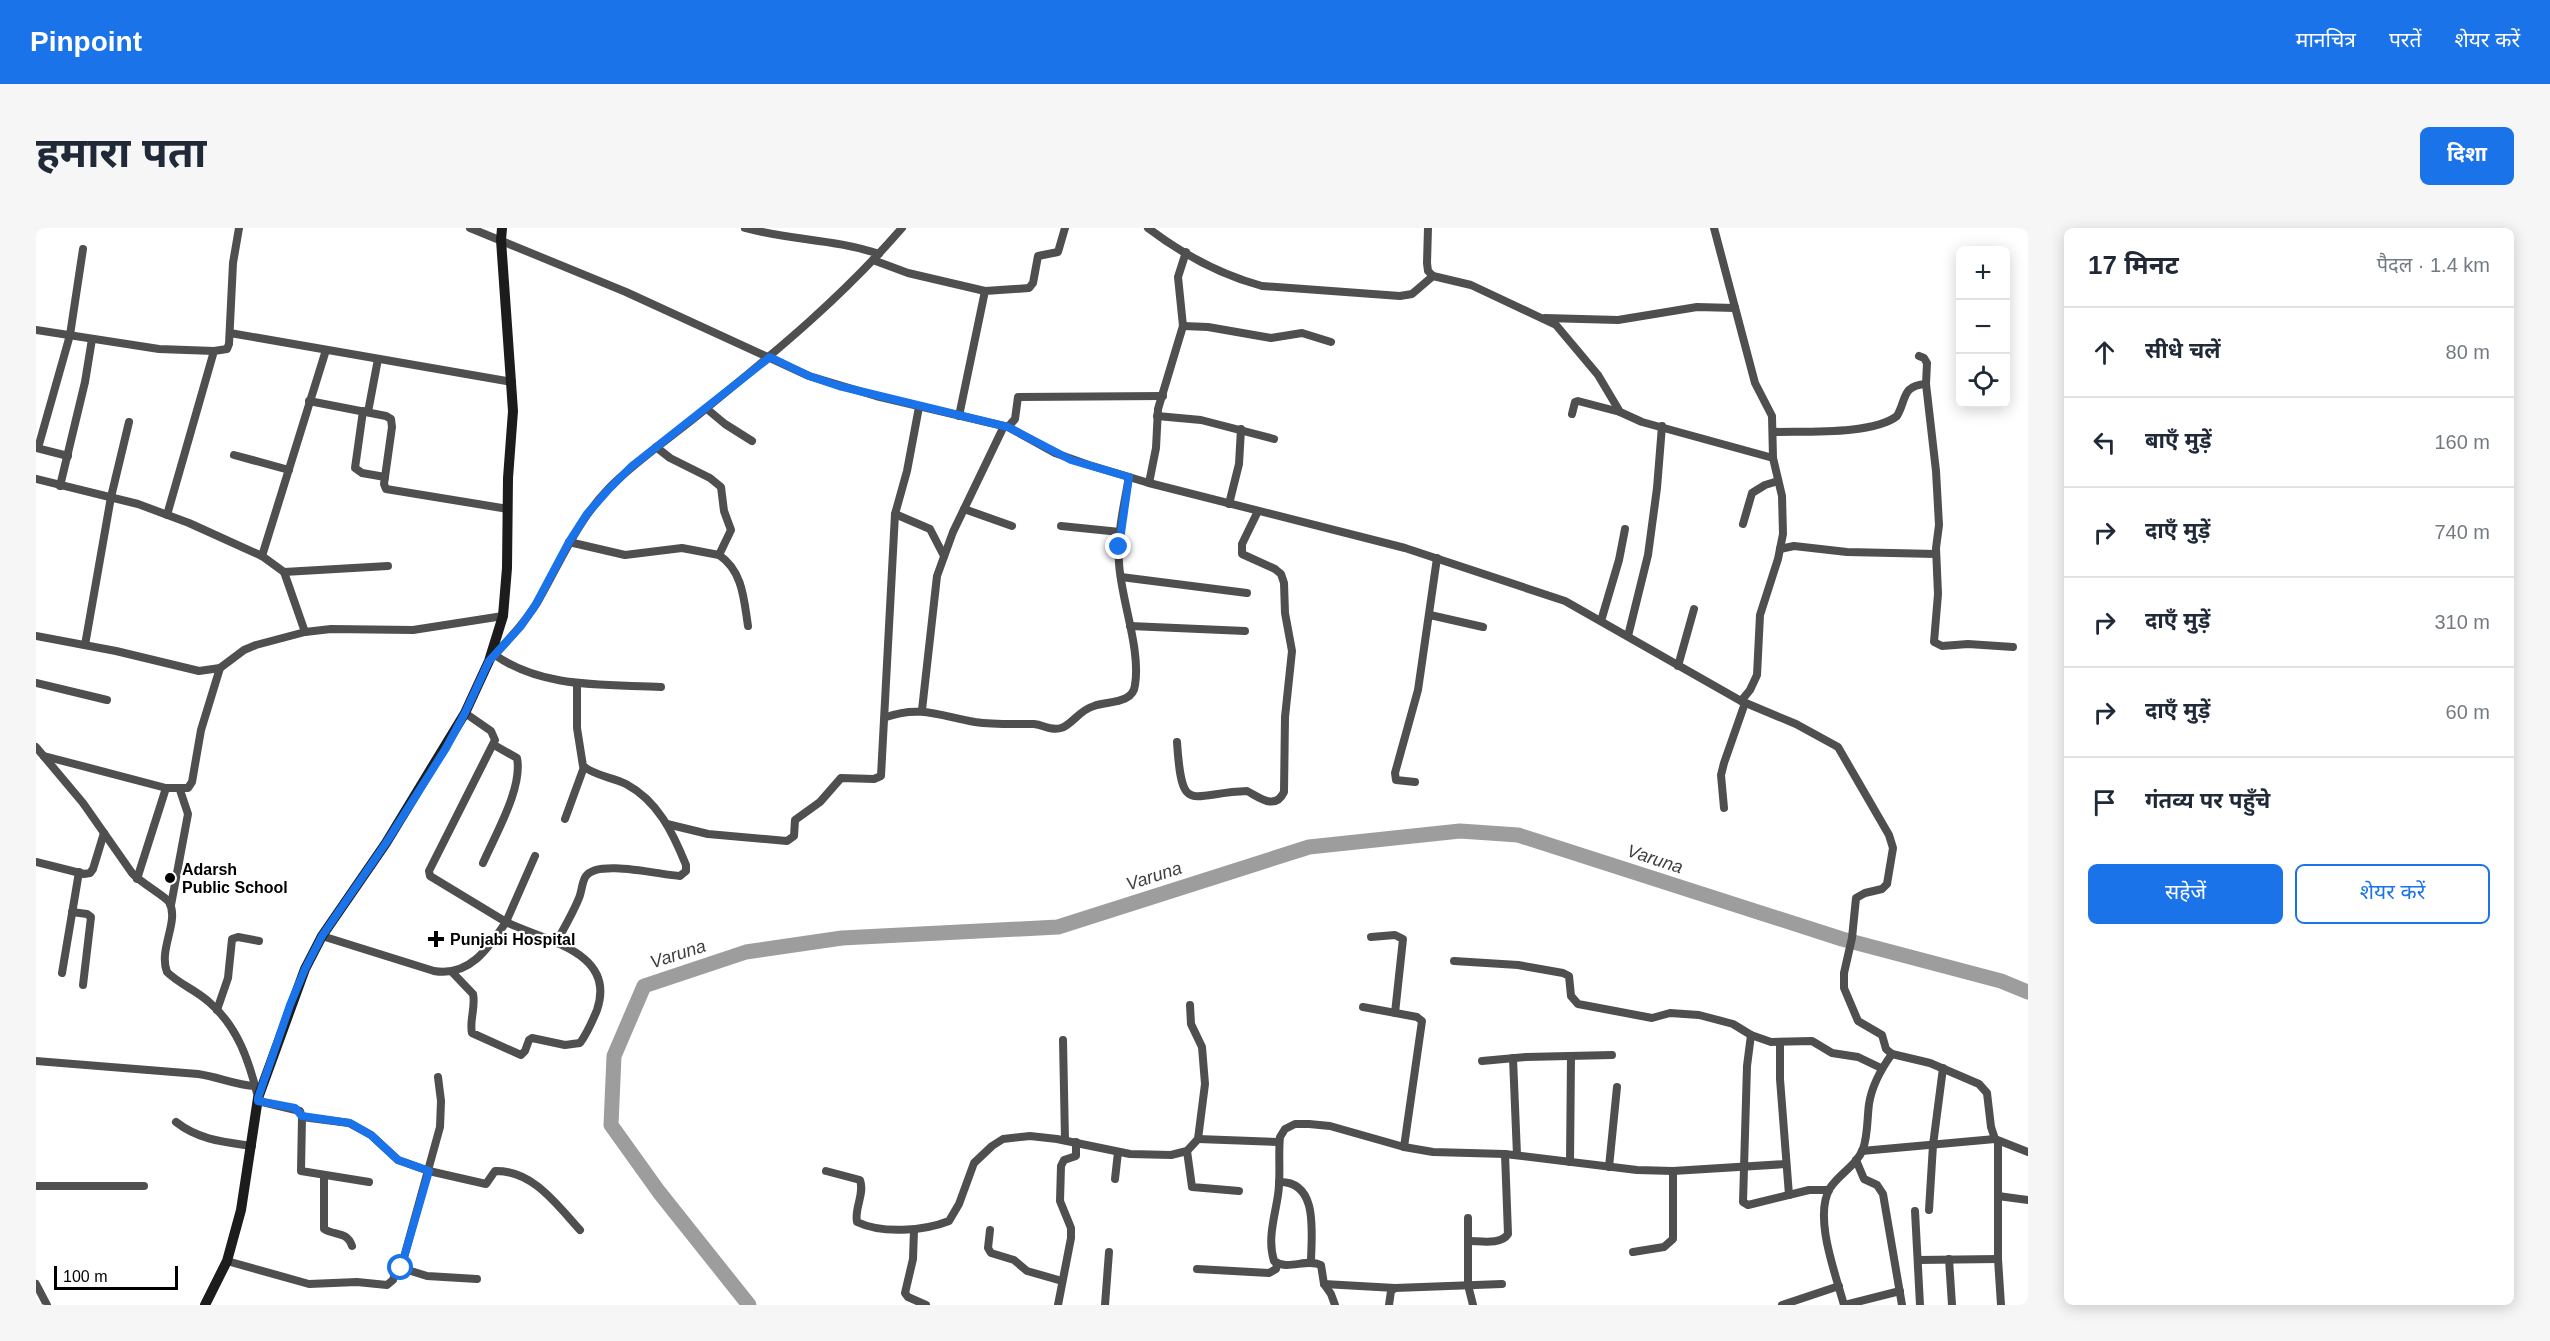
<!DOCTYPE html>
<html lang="hi">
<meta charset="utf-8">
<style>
body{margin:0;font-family:Helvetica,"Noto Sans Devanagari",sans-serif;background:#f6f6f7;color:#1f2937}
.controls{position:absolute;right:18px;top:18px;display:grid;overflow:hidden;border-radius:9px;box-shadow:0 3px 15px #0003}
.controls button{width:54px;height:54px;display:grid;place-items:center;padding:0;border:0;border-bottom:2px solid #e0e1e3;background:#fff;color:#1f2937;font:30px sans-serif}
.scale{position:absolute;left:18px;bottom:15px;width:124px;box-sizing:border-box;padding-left:6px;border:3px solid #000;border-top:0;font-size:16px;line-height:21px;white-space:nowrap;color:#000;-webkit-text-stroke:4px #fff;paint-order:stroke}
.stop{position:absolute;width:18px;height:18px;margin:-14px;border:4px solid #1a73e8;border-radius:50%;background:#fff}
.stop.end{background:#1a73e8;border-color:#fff;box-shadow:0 2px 6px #0008}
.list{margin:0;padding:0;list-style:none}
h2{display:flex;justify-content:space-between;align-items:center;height:78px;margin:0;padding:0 24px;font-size:26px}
h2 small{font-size:20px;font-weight:400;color:#747a83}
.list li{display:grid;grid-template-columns:39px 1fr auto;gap:18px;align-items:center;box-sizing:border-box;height:90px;padding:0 24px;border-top:2px solid #e0e1e3}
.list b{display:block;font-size:22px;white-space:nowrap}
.list em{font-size:20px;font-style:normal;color:#747a83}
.actions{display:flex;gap:12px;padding:18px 24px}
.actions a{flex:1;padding:14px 0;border:2px solid #1a73e8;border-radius:9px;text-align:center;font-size:21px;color:#1a73e8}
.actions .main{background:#1a73e8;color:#fff}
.icon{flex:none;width:33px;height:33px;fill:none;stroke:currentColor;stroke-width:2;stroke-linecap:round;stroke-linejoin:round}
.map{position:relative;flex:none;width:1992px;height:1077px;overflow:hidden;border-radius:9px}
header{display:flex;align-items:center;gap:36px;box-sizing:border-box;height:84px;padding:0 30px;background:#1a73e8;color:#fff}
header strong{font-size:28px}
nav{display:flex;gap:33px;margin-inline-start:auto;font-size:21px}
.intro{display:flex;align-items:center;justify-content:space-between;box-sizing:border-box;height:144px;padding:0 36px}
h1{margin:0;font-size:42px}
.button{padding:15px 27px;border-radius:9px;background:#1a73e8;color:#fff;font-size:21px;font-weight:700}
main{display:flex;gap:36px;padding:0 36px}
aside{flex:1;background:#fff;border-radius:9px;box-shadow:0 3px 15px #0003}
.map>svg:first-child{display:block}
</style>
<header>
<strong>Pinpoint</strong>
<nav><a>मानचित्र</a><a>परतें</a><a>शेयर करें</a></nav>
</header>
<div class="intro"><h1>हमारा पता</h1><a class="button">दिशा</a></div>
<main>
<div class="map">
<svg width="1992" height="1077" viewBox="0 0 1992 1077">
<rect width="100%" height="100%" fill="#fff"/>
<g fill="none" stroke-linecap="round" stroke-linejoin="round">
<path stroke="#9d9d9d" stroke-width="15" d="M713 1077 623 964 575 897 578 828 608 758 710 724 806 710 1022 699 1273 619 1424 603 1482 607 1806 711 1965 753 1992 764"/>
<g stroke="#4f4f4f" stroke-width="8">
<path d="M434 0 590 64 773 148 840 168 972 199 1019 225 1053 237 1113 255 1369 320 1529 373 1705 473 1760 496 1802 519 1853 607 1857 620 1851 656 1846 661 1829 665 1820 670 1816 710 1808 745V760L1822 793 1846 807 1850 821 1856 826 1894 835 1943 856 1951 865 1955 899 1959 911"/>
<path d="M709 0C753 12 799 11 843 26"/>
<path d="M1112 0C1145 25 1185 47 1226 58L1364 68 1376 66 1397 48"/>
<path d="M1392 0 1391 35 1392 43 1397 48 1435 57 1520 97 1562 147 1584 184 1606 194 1737 230 1746 268 1747 306 1742 331 1724 387 1721 447 1714 462 1705 473"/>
<path d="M1678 0 1719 155 1736 188 1737 230"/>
<path d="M837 32 872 45 949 63"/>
<path d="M1509 90 1582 92 1661 79 1699 80"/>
<path d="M1147 98 1172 99 1235 110 1266 105 1295 114"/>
<path d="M0 102 123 121 178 123"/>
<path d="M194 105 476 154"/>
<path d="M1883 128 1888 130 1891 135 1890 156 1900 243 1903 297 1900 320 1902 366 1898 414 1906 418 1932 416 1977 419"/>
<path d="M273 173 350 188 355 191 356 199 348 256 350 261 472 281"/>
<path d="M671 181 689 196 716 213"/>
<path d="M327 183 319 240 326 245 349 249"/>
<path d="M332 184 342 131"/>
<path d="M1536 186 1539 174 1542 173 1584 184"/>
<path d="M923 188 949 63 993 60 997 55 1002 28 1022 24 1029 0"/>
<path d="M1121 188 1165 192 1238 211"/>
<path d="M972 199 979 191 982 169 1127 168"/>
<path d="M1738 204C1768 203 1837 207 1861 188 1871 171 1865 158 1890 156"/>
<path d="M620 219 634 230 674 250 685 259 688 283 695 302 683 327C707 343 708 372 712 398"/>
<path d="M0 220 32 228"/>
<path d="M2 220 34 107 47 21"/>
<path d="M198 227 253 242"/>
<path d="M0 251 102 276 153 295 226 328 248 344 269 404 295 401 377 402 467 388"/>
<path d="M1113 255 1120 220 1122 181 1147 98 1142 49 1150 24"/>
<path d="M24 258 49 154 56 111"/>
<path d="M1193 276 1203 236 1205 201"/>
<path d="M928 281 976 298"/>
<path d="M859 286 894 301 908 328"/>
<path d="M131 287 178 123 191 121 193 116 197 35 203 0"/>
<path d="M1707 296 1716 265 1729 257 1742 253"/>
<path d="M1025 298 1084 304"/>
<path d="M533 314 589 327 646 320 683 327"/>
<path d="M1744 321 1758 318 1811 324 1900 326"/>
<path d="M226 328 290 122"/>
<path d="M248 344 352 338"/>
<path d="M1085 349 1211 365"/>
<path d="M1394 387 1447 399"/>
<path d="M1565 393 1583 332 1589 301"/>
<path d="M1094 398 1209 403"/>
<path d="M0 408 80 423 163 443 184 440 208 422 220 417 269 404"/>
<path d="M1592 408 1612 327 1621 260 1626 198"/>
<path d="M49 417 75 269 93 194"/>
<path d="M459 427C507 461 569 456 625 459"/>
<path d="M455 431C471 413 488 396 501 375 524 335 541 293 573 260 604 229 639 207 672 179 743 121 806 69 866 0"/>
<path d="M1642 438 1658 381"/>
<path d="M0 455 71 472"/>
<path d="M886 482 901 348 917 304 968 198"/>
<path d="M429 485 455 503 459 512 393 643 394 648 470 694 499 628"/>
<path d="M850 489C884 477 905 488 939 494 959 497 978 496 998 496 1008 497 1014 503 1025 500 1036 497 1043 482 1058 478 1072 473 1097 476 1099 457 1105 421 1085 372 1083 335 1081 306 1088 277 1093 249"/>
<path d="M1141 514C1146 589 1153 565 1211 563 1223 569 1239 583 1248 564L1249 489 1256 423 1249 385 1248 355 1245 346 1239 341 1206 326V316L1222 283"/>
<path d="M0 519 47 575 96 645C105 655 129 668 133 674 144 693 122 721 131 744 143 756 160 762 173 774 202 799 213 833 222 869"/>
<path d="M8 528 130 560H152L156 554 165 502 184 440"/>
<path d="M1379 554 1360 552 1359 545 1382 462 1401 330"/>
<path d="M1688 580 1685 547 1688 535 1709 475"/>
<path d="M529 591 548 539"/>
<path d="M631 596 672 606 751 613 758 608 759 592 784 574 805 550 838 551 845 548 859 286 871 243 883 179"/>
<path d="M0 634 48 646 54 645 57 641 68 605"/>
<path d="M447 635C459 607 487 560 481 530L458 517"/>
<path d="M101 651 130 560"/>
<path d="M135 677 152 586 144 562"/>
<path d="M36 684 51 686 55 689 47 757"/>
<path d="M286 708 398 743C433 749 452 721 470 694 508 713 581 723 561 782 556 794 552 804 544 815L529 817 496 810 493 812 489 823 485 827 436 805C433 793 440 779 437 766L416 744"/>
<path d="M1335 709 1359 707 1367 711 1359 785"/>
<path d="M520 715C528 700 537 685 543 670 546 663 546 653 550 648 562 631 624 647 644 648L650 643V637C637 605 622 573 590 556 576 549 559 548 547 538L541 500V455"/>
<path d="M1418 733 1482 737 1527 745 1533 748 1535 768 1542 776 1616 790 1634 785 1663 787 1697 796 1715 807 1735 814 1776 813 1796 825 1822 829 1845 840"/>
<path d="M26 745 43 644"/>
<path d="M1327 779 1381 789 1386 793 1368 919"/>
<path d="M181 782 192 750 196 711 202 709 223 713"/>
<path d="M1715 807 1711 838 1707 974 1712 977 1773 962H1793"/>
<path d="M1027 812 1029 912"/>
<path d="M1744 814V851L1753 967"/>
<path d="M1477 830 1481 927"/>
<path d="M0 833 162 846C183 849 199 857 219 858"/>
<path d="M1446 833 1490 829 1576 827"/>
<path d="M222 873 264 883 266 889 265 943 333 954"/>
<path d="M266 889 313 895 335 907 362 932 393 943 450 956 459 943C497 942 521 977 544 1002"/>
<path d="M140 894C163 912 188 914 216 918"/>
<path d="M1162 911 1243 914"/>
<path d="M1962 913V1031L1965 1077"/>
<path d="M1151 923 1156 959 1203 963"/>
<path d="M1826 923 1959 911 1992 924"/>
<path d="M1820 932 1828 951 1841 957 1847 966 1866 1077"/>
<path d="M1534 934 1535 828"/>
<path d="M1573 939 1581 859"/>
<path d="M790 943 824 952C829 966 818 980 821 994 846 1006 888 1003 913 993L923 976 938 935 956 918 967 911 994 908 1021 911 1094 926 1135 927 1151 923 1162 911 1169 856 1166 819 1155 796 1154 777"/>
<path d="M288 948V1001C299 1008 311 1003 316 1018"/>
<path d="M1079 951 1082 924"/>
<path d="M1243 954C1284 953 1275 1008 1275 1035"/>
<path d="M0 958H108"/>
<path d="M1962 968 1992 972"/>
<path d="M1893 982 1897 917 1907 840"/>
<path d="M1879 983 1884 1077"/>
<path d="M1432 990V1057L1437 1077"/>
<path d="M878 1002 877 1031 869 1065 872 1069 890 1077"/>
<path d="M954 1002 952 1020 955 1025 978 1032 991 1043 1026 1053"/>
<path d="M1432 1013C1445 1013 1465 1017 1472 1006L1469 926"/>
<path d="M1597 1024 1628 1019 1637 1011V943"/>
<path d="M1913 1031 1916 1077"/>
<path d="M1882 1032 1962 1031"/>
<path d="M191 1033 273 1056 321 1054 351 1057 357 1052 360 1042 365 1040 391 1048 441 1051"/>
<path d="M365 1040 404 899 405 873 402 849"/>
<path d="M1161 1041 1233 1045 1240 1041 1241 1036"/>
<path d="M0 1056 11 1077"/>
<path d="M1288 1056 1359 1060"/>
<path d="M1022 1077 1035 1010V1000L1024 973 1025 938 1028 932 1040 928V914"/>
<path d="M1069 1077 1073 1024"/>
<path d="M1299 1077 1295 1066 1288 1056 1285 1037C1271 1030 1251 1043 1238 1033 1231 1011 1239 988 1242 967 1245 948 1242 928 1244 909L1249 901 1259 896H1273L1294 898 1368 919 1397 924 1469 926 1601 942 1637 943 1750 936"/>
<path d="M1353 1077 1355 1063 1359 1060 1466 1056"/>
<path d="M1746 1077 1803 1058"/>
<path d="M1808 1077C1800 1047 1777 989 1794 960 1803 946 1821 937 1827 921 1832 907 1831 891 1833 876 1836 857 1845 841 1856 826"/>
<path d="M1809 1077 1864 1063"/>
</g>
<path stroke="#1c1c1c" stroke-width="10" d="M169 1077 191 1033 205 982 222 870 269 741 286 708 350 615 429 485 453 433 467 388 471 340 472 250 477 183 465 12 466 0"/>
</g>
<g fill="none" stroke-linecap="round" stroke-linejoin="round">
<path stroke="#1a73e8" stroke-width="8" d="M365 1040 393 943 362 932 335 907 314 895 266 888 259 880 222 873V870L254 777 269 741 286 708 350 615 410 520 429 485 453 433 485 398 500 376 533 314 551 286 572 262 595 239 734 129 773 148 803 158 972 199 1035 232 1093 249 1083 319"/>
</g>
<g fill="#000" stroke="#fff" stroke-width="2">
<circle cx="134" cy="650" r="6"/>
<path d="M397 702h6v6h6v6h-6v6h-6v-6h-6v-6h6z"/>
</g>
<g text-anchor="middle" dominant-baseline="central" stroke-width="4.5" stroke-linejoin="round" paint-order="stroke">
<g font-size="16" font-weight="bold" fill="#000" stroke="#fff" text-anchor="start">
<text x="146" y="641">Adarsh<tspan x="146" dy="18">Public School</tspan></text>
<text x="414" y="711">Punjabi Hospital</text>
</g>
<g font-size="18" font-style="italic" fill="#3e3e3e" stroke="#fff">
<text transform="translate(1619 631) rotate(18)">Varuna</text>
<text transform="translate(1118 648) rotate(-18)">Varuna</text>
<text transform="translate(642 726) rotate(-18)">Varuna</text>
</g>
</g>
</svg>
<div class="controls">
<button>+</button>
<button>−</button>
<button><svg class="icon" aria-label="locate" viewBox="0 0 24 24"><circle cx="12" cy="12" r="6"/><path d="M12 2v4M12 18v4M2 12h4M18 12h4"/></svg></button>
</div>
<div class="scale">100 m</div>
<div class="stop" style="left:365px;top:1040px"></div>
<div class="stop end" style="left:1083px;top:319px"></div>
</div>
<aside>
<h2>17 मिनट<small>पैदल · 1.4 km</small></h2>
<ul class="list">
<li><svg class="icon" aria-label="ahead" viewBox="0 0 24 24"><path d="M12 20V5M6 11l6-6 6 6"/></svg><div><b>सीधे चलें</b></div><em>80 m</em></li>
<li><svg class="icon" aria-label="left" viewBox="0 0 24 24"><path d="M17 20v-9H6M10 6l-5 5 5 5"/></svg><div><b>बाएँ मुड़ें</b></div><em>160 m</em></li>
<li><svg class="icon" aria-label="right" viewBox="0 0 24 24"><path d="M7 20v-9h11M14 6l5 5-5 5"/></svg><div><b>दाएँ मुड़ें</b></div><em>740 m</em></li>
<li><svg class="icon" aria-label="right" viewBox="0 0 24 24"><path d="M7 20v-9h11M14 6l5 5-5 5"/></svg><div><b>दाएँ मुड़ें</b></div><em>310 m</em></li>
<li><svg class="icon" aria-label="right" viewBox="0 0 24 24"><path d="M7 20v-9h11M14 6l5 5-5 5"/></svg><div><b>दाएँ मुड़ें</b></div><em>60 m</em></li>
<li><svg class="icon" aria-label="arrive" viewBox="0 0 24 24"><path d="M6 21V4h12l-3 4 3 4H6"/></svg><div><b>गंतव्य पर पहुँचे</b></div></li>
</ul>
<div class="actions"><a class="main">सहेजें</a><a>शेयर करें</a></div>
</aside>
</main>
